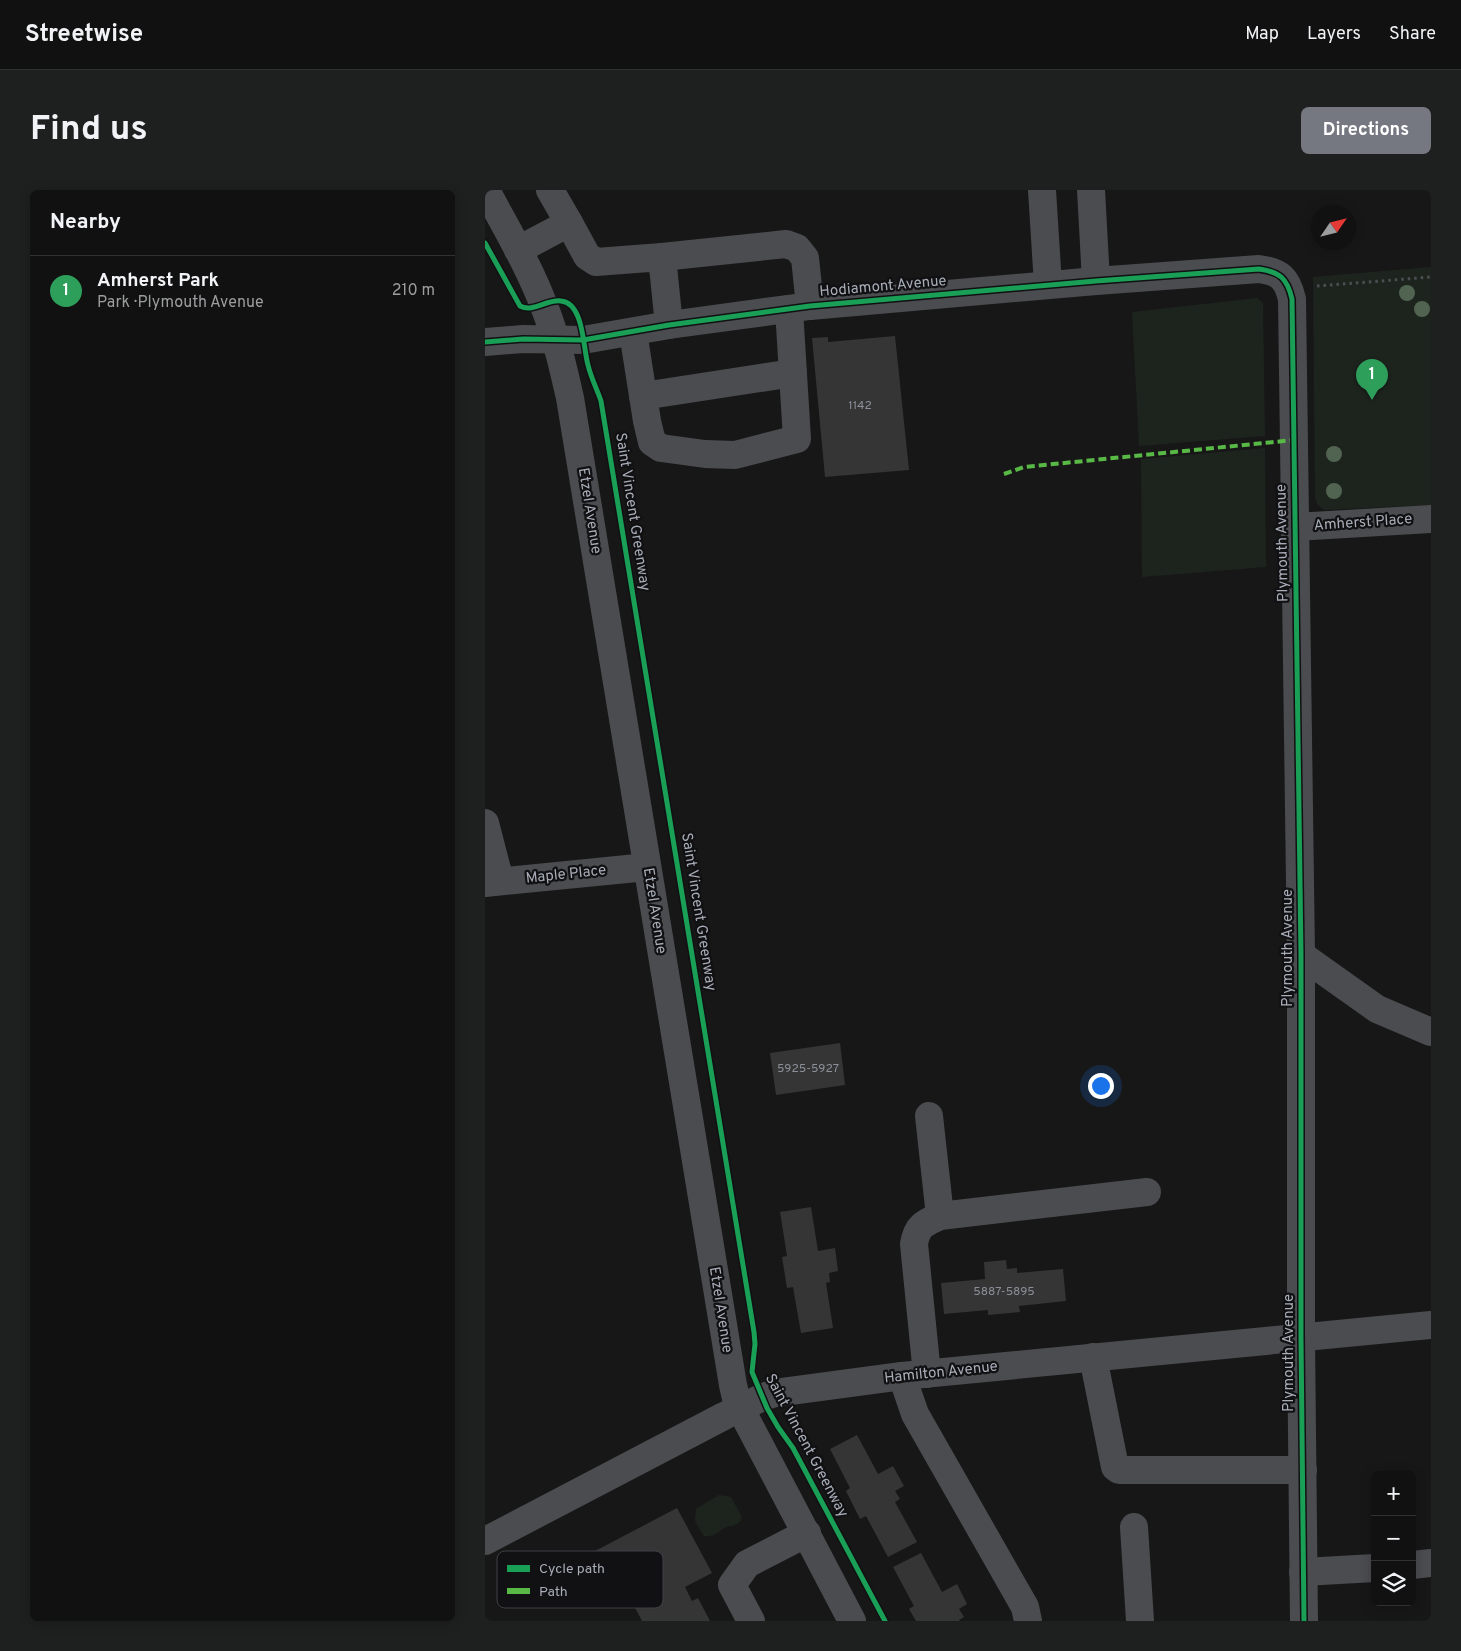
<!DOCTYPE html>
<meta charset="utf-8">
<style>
body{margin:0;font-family:Overpass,sans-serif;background:#1e1f1f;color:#f1f3f6}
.controls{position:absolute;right:15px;bottom:15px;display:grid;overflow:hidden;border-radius:8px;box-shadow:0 2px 12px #0003}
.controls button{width:45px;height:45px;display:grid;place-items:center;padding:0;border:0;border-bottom:1px solid #303131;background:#111;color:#f1f3f6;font:25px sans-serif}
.compass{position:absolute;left:826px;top:15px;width:45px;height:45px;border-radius:50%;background:#111;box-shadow:0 2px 12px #0003;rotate:55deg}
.you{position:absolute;left:615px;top:895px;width:18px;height:18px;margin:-12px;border:4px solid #fff;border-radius:50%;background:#1a73e8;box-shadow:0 0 0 8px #1a73e833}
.badge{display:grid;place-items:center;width:32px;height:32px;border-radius:50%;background:#757880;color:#fff;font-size:16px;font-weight:700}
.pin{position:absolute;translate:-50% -41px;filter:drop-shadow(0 1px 2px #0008)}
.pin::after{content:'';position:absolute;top:26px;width:18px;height:15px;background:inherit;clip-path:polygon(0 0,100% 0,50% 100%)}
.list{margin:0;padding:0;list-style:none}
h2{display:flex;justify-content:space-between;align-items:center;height:65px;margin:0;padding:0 20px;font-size:21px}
h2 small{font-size:16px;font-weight:400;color:#9c9d9f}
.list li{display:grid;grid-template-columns:32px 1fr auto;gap:15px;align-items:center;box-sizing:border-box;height:70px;padding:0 20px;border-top:1px solid #303131}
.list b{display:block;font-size:19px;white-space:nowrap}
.list p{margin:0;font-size:16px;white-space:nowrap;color:#9c9d9f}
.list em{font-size:16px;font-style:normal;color:#9c9d9f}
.icon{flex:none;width:28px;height:28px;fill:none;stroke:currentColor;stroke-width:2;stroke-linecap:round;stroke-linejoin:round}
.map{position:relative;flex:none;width:946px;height:1431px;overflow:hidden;border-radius:8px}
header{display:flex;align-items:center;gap:30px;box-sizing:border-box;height:70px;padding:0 25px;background:#111;border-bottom:1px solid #303131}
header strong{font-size:24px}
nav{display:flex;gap:28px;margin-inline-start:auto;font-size:18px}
.intro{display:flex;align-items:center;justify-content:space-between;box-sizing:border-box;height:120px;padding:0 30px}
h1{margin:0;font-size:35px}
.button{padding:12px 22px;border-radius:8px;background:#757880;color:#fff;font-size:18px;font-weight:700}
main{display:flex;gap:30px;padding:0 30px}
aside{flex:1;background:#111;border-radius:8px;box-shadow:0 2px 12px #0003}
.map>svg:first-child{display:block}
</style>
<header>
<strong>Streetwise</strong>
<nav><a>Map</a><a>Layers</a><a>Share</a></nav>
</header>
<div class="intro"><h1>Find us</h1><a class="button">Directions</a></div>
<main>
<aside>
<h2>Nearby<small></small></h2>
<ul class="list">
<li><span class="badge" style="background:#2e9e5b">1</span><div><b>Amherst Park</b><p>Park · Plymouth Avenue</p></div><em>210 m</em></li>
</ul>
</aside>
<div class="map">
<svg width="946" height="1431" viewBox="0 0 946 1431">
<rect width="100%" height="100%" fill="#171717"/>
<g fill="#1d241e">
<path d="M946 77V315L839 320 832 314 830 307 828 87Z"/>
<path d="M772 108 778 113 780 246 654 256 647 122Z"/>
<path d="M780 258 781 377 657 387 656 269Z"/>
<path d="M234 1305 246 1307 257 1327 255 1332 248 1336C238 1335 236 1342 228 1345 225 1346 222 1346 219 1346L210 1331 211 1319Z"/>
</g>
<g fill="#353536">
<path d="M410 146 424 280 340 287 327 148 343 147V152Z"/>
<path d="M355 853 360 895 291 905 285 863Z"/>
<path d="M326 1017 333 1061 350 1058 353 1081 344 1083 345 1092 341 1093 348 1138 316 1143 308 1097 302 1098 297 1067 302 1066 295 1022Z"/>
<path d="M521 1070 522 1079 532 1078V1083L578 1079 581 1111 534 1116 535 1122 503 1125V1120L459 1124 456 1093 500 1089 499 1072Z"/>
<path d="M372 1245 393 1284 408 1276 419 1296 410 1301 415 1309 410 1312 432 1352 403 1367 381 1326 375 1329 361 1301 365 1298 345 1259Z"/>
<path d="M192 1318 227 1383 200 1397 207 1411 213 1408 225 1431H157L145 1408 137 1412 110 1361Z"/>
<path d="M436 1363 457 1402 472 1394 482 1414 474 1419 479 1427 474 1430 475 1431H431L424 1419 429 1416 408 1377Z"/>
</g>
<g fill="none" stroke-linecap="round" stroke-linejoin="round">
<path stroke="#4d4e52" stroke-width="3" stroke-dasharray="2.5 4" stroke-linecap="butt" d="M832 96 946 87"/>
<g stroke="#4b4c50" stroke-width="28">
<path d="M1 0C21 38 44 76 59 116 71 146 78 177 85 208L248 1195 251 1208 262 1231 367 1431"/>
<path d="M65 0 84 33"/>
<path d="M557 0 563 95"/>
<path d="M606 0 611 91"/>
<path d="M33 60 84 33 102 66 111 72 177 67 184 135"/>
<path d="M177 67 301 54 312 58 320 68 325 116"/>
<path d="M148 142 162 231 167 252 176 258 220 264 250 265 312 249 304 119"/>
<path d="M0 152 38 149 98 150 184 135 325 116 611 91 774 79C795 82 802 88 807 109L816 765V1147L819 1431"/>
<path d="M158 206 308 183"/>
<path d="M810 337 946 329"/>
<path d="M0 633 15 691"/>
<path d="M0 693 162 677"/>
<path d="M816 765 892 819 946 842"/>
<path d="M444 926 455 1026"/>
<path d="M608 1167 630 1277 634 1280H818"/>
<path d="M442 1184 429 1054C432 1036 439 1033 455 1026L662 1002"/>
<path d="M417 1186 430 1224 540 1417 543 1431"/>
<path d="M649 1337 655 1431"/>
<path d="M0 1351 239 1226 278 1207 290 1203 417 1186 946 1135"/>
<path d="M927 1375 946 1373"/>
<path d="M818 1382 890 1378"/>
<path d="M266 1431 247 1395 262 1374 322 1343"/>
</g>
<path stroke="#58b947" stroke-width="4" stroke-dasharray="8 4" stroke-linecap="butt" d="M519 284 539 277 809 250"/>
<g stroke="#111113" stroke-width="8">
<g id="cycleway">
<path d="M0 53 35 116C48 123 62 109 76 111 99 113 98 158 103 175 106 188 112 199 116 211L269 1142 270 1154 267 1182 282 1218 293 1237 308 1258 400 1431"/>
<path d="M0 152 38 149 98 150 184 135 325 116 611 91 774 79C795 82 802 88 807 109L816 765V1147L819 1431"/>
</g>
</g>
<use href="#cycleway" stroke="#1a9f57" stroke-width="5"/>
</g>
<g fill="#506451">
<circle cx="922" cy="103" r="8"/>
<circle cx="937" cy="119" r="8"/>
<circle cx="849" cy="264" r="8"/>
<circle cx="849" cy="301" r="8"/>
</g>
<g text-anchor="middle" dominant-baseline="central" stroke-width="4.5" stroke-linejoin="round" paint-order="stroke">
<g font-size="12" fill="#8b8f98">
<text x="375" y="216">1142</text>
<text x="323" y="879">5925-5927</text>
<text x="519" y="1102">5887-5895</text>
</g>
<g font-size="15" fill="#a8adb8" stroke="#111113">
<text transform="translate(398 97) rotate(-5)">Hodiamont Avenue</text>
<text transform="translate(104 321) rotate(81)">Etzel Avenue</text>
<text transform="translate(147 322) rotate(81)">Saint Vincent Greenway</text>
<text transform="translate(878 333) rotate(-4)">Amherst Place</text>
<text transform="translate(798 353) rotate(-91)">Plymouth Avenue</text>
<text transform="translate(81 685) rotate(-6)">Maple Place</text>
<text transform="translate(169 721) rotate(81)">Etzel Avenue</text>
<text transform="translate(213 722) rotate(81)">Saint Vincent Greenway</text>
<text transform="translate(803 758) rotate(-90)">Plymouth Avenue</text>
<text transform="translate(235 1120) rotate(81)">Etzel Avenue</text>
<text transform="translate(804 1163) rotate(-90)">Plymouth Avenue</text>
<text transform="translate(456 1183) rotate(-6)">Hamilton Avenue</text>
<text transform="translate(321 1256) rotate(62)">Saint Vincent Greenway</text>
</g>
</g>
<rect x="12" y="1361" width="166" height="57" rx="8" fill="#111113" stroke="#3e4045" stroke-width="1"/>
<rect x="22" y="1375" width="23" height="7" fill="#1a9f57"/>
<rect x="22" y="1398" width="23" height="6" fill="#58b947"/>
<g font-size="14" fill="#a8adb8">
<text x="54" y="1383">Cycle path</text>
<text x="54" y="1406">Path</text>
</g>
</svg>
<div class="controls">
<button>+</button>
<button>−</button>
<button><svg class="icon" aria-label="layers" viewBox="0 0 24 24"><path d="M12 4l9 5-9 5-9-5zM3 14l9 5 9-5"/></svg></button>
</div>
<svg class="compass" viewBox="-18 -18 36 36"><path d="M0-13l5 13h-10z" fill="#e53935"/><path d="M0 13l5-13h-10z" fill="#9c9d9f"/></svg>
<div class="you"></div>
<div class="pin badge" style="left:887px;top:210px;background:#2e9e5b">1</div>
</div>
</main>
